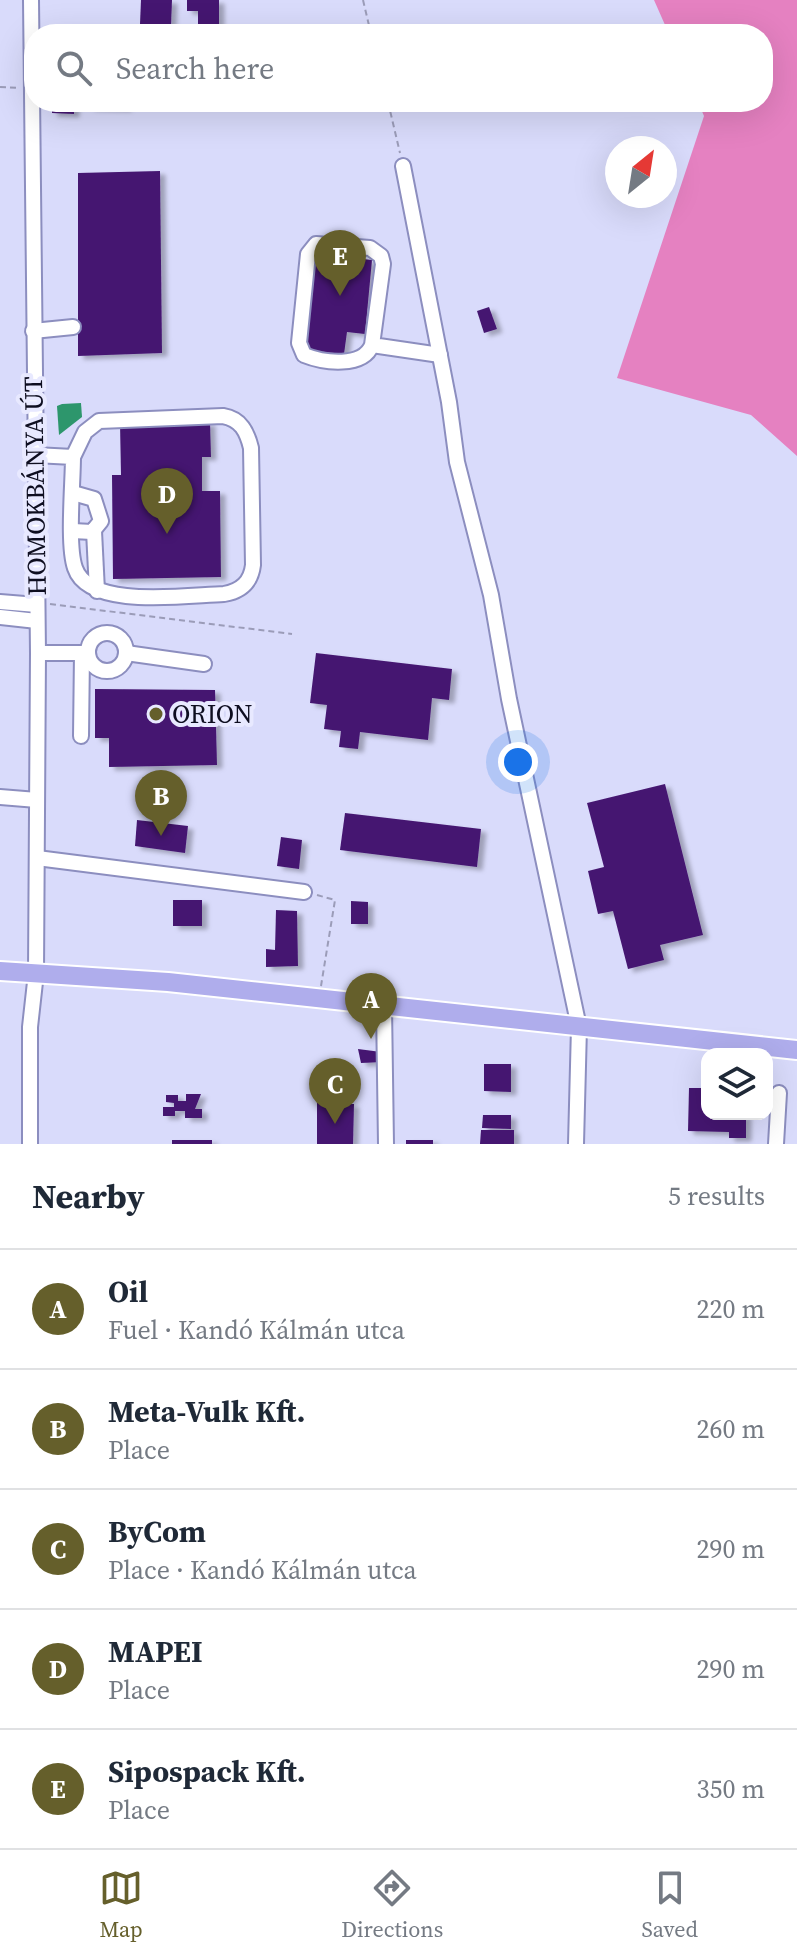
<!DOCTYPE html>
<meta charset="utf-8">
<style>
body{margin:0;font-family:"Source Serif 4",serif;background:#f6f6f7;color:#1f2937}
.controls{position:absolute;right:24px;bottom:24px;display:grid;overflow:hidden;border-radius:16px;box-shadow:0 8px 32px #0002}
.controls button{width:72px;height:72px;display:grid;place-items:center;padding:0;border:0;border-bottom:2px solid #e0e1e3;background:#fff;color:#1f2937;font:40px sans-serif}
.compass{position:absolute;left:605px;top:136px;width:72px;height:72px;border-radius:50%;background:#fff;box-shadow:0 8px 32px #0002;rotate:30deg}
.you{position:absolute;left:518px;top:762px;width:28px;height:28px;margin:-20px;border:6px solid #fff;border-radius:50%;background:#1a73e8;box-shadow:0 0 0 12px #1a73e833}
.badge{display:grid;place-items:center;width:52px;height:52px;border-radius:50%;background:#655f2b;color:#fff;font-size:26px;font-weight:700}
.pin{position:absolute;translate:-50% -66px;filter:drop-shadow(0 2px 4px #0008)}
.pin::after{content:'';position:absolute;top:42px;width:28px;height:24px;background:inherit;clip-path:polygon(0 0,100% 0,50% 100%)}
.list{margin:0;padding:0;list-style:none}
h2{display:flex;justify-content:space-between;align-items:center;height:104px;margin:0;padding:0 32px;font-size:34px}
h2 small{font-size:26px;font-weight:400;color:#747a83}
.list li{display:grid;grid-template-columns:52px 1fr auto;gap:24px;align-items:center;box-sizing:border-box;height:120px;padding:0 32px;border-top:2px solid #e0e1e3}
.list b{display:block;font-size:30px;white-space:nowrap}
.list p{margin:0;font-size:26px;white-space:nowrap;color:#747a83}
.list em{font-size:26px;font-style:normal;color:#747a83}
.icon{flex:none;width:44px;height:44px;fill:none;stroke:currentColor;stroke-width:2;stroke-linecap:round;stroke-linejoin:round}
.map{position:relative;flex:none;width:797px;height:1144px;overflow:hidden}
.search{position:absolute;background:#fff;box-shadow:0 8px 32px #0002;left:24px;right:24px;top:24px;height:88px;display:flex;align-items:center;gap:20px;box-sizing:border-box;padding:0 28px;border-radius:32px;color:#747a83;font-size:30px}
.sheet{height:704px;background:#fff}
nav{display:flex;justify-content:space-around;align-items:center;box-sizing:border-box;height:112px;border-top:2px solid #e0e1e3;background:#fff;font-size:22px;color:#747a83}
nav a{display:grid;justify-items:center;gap:4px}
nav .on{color:#655f2b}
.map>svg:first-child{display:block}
</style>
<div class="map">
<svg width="797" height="1144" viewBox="0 0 797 1144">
<defs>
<filter id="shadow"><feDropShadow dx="5.5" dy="3.5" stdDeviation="2" flood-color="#0004"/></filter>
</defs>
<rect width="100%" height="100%" fill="#d9dbfb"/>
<path fill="#e581c1" d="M654 0H797V456L751 415 617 378 704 116 698 102H763V34H669Z"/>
<path fill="#2d966c" d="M62 404 81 403 82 417 59 435 57 406Z"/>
<g fill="#451671" filter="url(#shadow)">
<path d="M141 0H172L171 25 140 24Z"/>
<path d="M187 0H219V28L198 27V11H187Z"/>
<path d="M52 102H74V114L52 113Z"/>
<path d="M89 102H126V108L89 107Z"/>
<path d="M160 171 162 353 78 356V173Z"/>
<path d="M316 254 372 260 365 334 347 332 344 354 306 350Z"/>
<path d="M489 307 497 329 484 333 477 311Z"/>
<path d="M210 422 211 457H202V491H220L221 577 113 579 112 475H121L120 423Z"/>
<path d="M316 653 452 669 449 700 432 698 428 740 360 732 358 749 339 747 341 731 324 729 327 705 310 703Z"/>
<path d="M95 689 215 690 217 765 109 767V738H95Z"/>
<path d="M665 784 703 935 660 945 664 960 628 969 613 911 598 914 588 871 604 867 587 803Z"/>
<path d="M345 813 481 829 477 867 340 850Z"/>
<path d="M137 820 188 826 185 853 135 846Z"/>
<path d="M281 837 302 840 299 869 277 866Z"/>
<rect x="173" y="900" width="29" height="26"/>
<path d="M351 901 368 902V924H351Z"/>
<path d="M276 910 297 911 298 966 266 967V949L275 950Z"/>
<path d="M358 1049 381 1052 382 1062 361 1063Z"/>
<path d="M484 1064H511V1092L484 1091Z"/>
<path d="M689 1088H707V1114H746V1138H729V1132L688 1131Z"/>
<path d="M186 1094H201L195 1109H202V1118H185V1111H175V1116H163V1107H174V1103L166 1102V1095H178V1101H186Z"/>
<path d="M317 1103 354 1104 353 1144H317Z"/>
<path d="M483 1115H511V1129L482 1128Z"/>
<path d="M481 1130H514V1144H480Z"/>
<rect x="172" y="1140" width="40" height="4"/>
<rect x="406" y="1140" width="27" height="4"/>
</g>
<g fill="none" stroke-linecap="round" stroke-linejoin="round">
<g stroke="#8c8ebf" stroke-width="18">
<g id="minor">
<path d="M403 166 449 402 457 462 491 595 509 699 579 1027 576 1144"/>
<path d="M33 331 73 327"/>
<path d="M372 345 383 264 381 256 370 248 316 244 308 254 299 343 304 355C324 363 363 368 372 345L440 355"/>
<path d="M35 455 73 457C73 483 67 545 75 568 89 610 187 595 224 594 241 591 251 582 253 565L251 448C247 432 241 419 223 416L99 421 85 432 73 457"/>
<path d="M73 531 92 532 101 521 94 499 73 493"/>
<path d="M94 531 97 591"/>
<path d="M0 602 37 605"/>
<path d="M0 617 37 621"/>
<circle cx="107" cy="652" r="19"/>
<path d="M38 653H88"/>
<path d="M126 653 204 664"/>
<path d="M81 736 82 653"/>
<path d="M0 797 37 800"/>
<path d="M37 858 304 892"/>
<path d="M384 1007 386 1144"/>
<path d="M30 1144V1027L36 973 38 653 31 0"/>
<path d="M776 1144 779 1093"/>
</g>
</g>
<g stroke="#fff" stroke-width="22">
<path id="major" d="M0 971 168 982 797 1050"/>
</g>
<g stroke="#9b9cb8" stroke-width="2" stroke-dasharray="6 4" stroke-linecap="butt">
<path d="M363 0 371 34"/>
<path d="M0 87 19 88"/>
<path d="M388 102 400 153"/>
<path d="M50 604 292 634"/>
<path d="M317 895 335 900 321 986"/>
</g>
<use href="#minor" stroke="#fff" stroke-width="14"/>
<use href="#major" stroke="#afadec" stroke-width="18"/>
</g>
<circle fill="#655f2b" stroke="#e8e9ff" stroke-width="3" cx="156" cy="714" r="8"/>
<g text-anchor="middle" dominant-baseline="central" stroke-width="8" stroke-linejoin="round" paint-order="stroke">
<g font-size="26" fill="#0e0e20" stroke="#e8e9ff">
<text transform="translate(35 486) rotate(-91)">HOMOKBÁNYA ÚT</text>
</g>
<g font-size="26" fill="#0e0e20" stroke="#e8e9ff" text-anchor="start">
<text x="172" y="714">ORION</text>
</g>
</g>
</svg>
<div class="controls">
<button><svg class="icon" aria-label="layers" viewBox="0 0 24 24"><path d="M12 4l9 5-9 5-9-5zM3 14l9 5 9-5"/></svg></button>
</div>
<svg class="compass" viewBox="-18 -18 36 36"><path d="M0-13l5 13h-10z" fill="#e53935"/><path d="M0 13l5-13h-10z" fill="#747a83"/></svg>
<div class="you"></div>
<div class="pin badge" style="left:371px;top:1039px">A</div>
<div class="pin badge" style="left:161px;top:836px">B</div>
<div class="pin badge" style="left:335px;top:1124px">C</div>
<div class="pin badge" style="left:167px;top:534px">D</div>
<div class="pin badge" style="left:340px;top:296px">E</div>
<div class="search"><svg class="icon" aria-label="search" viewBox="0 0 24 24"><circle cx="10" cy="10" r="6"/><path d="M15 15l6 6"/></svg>Search here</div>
</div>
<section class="sheet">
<h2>Nearby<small>5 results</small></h2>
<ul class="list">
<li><span class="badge">A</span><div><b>Oil</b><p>Fuel · Kandó Kálmán utca</p></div><em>220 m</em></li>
<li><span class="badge">B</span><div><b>Meta-Vulk Kft.</b><p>Place</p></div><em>260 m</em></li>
<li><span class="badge">C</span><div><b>ByCom</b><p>Place · Kandó Kálmán utca</p></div><em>290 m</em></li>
<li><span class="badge">D</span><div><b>MAPEI</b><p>Place</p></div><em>290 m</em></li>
<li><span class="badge">E</span><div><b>Sipospack Kft.</b><p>Place</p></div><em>350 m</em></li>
</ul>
</section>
<nav>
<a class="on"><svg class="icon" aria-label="map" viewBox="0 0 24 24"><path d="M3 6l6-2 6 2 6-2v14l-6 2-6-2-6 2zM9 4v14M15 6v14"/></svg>Map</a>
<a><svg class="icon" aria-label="directions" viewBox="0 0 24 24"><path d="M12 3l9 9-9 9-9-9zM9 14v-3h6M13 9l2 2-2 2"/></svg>Directions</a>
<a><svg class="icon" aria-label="saved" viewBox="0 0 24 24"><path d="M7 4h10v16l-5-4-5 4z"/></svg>Saved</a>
</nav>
